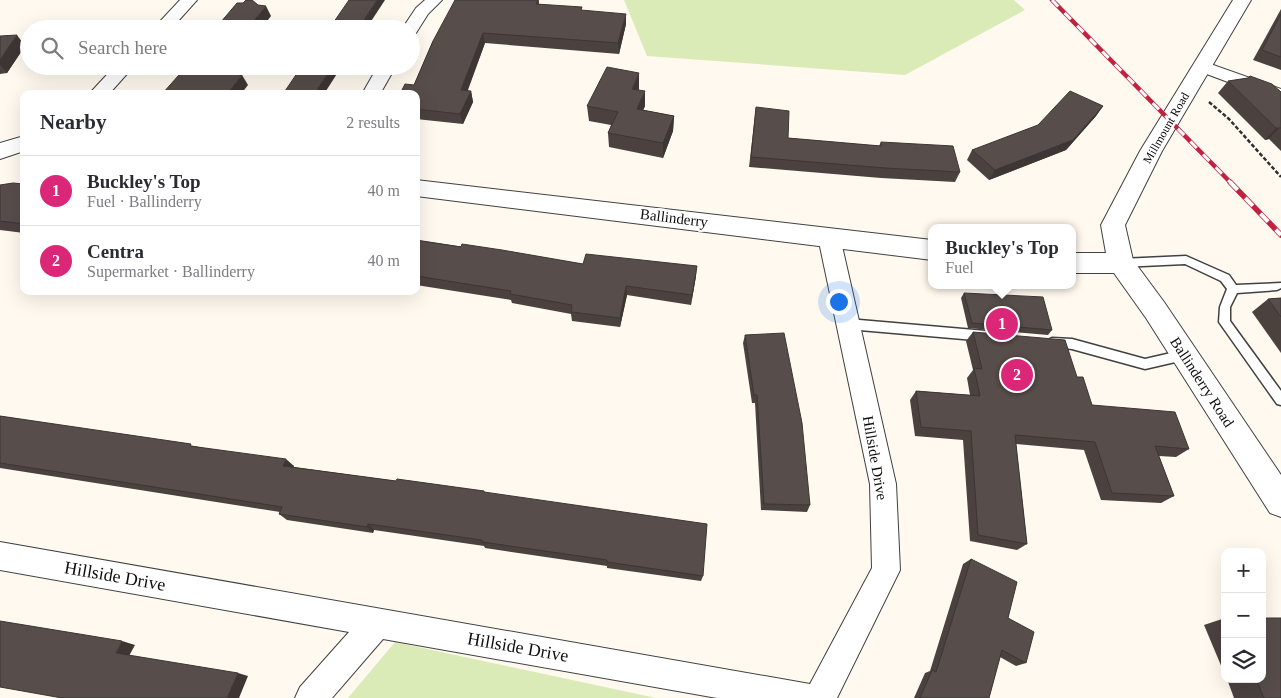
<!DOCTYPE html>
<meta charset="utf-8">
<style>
body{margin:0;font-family:Georgia,serif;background:#f2f2f3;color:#2b2b33}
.controls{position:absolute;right:15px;bottom:15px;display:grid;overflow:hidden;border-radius:10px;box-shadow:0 5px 20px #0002}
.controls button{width:45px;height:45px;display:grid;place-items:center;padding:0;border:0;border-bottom:1px solid #e1e1e2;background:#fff;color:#2b2b33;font:25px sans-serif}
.you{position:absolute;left:838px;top:301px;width:18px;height:18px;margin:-12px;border:4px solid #fff;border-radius:50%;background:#1a73e8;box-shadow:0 0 0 8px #1a73e833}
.badge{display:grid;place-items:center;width:32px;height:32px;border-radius:50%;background:#db2777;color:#fff;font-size:16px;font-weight:700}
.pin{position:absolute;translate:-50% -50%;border:2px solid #fff;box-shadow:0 1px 5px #0006}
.popup{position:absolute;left:928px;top:224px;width:148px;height:65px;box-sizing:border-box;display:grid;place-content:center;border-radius:10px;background:#fff;filter:drop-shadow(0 1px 4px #0005);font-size:16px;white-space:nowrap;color:#7c7c81}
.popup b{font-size:19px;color:#2b2b33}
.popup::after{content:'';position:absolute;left:50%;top:100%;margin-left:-10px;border:10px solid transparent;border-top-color:#fff}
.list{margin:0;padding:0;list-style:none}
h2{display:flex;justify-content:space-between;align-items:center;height:65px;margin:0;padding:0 20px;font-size:21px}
h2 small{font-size:16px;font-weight:400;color:#7c7c81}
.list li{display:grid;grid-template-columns:32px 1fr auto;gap:15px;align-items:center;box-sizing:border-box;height:70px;padding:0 20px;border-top:1px solid #e1e1e2}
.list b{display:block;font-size:19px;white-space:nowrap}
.list p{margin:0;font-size:16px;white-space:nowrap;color:#7c7c81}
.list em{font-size:16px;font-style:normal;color:#7c7c81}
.icon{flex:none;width:28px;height:28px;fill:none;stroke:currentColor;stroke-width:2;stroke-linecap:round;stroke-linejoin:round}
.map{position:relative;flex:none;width:1281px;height:698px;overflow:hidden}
.search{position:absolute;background:#fff;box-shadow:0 5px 20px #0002;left:20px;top:20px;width:400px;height:55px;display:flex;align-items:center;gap:12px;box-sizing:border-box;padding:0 18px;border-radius:28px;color:#7c7c81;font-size:19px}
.panel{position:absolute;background:#fff;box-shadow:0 5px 20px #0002;left:20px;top:90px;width:400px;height:205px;border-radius:10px}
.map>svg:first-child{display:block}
</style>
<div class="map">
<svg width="1281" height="698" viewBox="0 0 1281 698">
<rect width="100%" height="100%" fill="#fff9ef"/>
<g fill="#daebb7">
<path d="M624 0H1014L1025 10 905 75 647 56Z"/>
<path d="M395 642 656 698H348Z"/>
</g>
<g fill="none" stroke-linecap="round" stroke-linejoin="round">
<g stroke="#414141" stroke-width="3">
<g id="service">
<path d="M1186 256 1229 275 1236 285 1281 283V288L1277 290 1237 293 1230 307V321L1281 391V405L1277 404 1219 322 1220 307 1227 289 1221 281 1185 264 1121 267 1116 263 1121 259Z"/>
<path d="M848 319 986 331 990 333 992 336 990 339 986 341 848 329 844 327 843 324 844 321Z"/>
<path d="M1052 338 1072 339 1145 359 1184 350 1188 352 1190 355 1188 358 1184 360 1145 369 1072 349 1048 346 1046 343 1048 340Z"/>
</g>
</g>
<g stroke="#414141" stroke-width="2">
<g id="minor">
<path d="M180 0H197L171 29H153Z"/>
<path d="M425 0H442L428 14 416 33 411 34V29H402L416 8Z"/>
<path d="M1202 61 1281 89V102L1196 70 1193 66 1196 62Z"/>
<path d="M115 66H134L109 94H89Z"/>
<path d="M378 66H396L380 94H362Z"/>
<path d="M829 229 837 231 840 237 896 484 900 570 837 698H717L383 639 332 698H295L300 687 349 632 0 570V542L810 684 872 568 870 484 818 237 821 231Z"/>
</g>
</g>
<g stroke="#414141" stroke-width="2">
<g id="tertiary">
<path d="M1233 0H1251L1162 151 1125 225 1133 260 1164 302 1281 475V517L1270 513 1146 318 1114 273H1072V253H1106L1101 225 1140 151Z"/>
<path d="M24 136V151L0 159V143Z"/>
<path d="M416 180 932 240V260L416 196Z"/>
</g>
</g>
<path stroke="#303030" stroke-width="2.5" stroke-dasharray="4 2" stroke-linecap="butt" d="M1209 102 1229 119 1281 177"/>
<use href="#service" fill="#fff" fill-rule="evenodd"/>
<use href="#minor" fill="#fff" fill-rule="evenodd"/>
<use href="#tertiary" fill="#fff" fill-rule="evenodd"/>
<g stroke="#c32141" stroke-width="4.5">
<path id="rail-far1" d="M1052 0 1231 183"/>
</g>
<g stroke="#c32141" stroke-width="5.5">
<path id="rail" d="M1230 182 1281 235"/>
</g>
<use href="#rail-far1" stroke="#fff" stroke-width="3" stroke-dasharray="9" stroke-linecap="butt"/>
<use href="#rail" stroke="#fff" stroke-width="4" stroke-dasharray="11" stroke-linecap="butt"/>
</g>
<g fill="#4b4240">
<path d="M539 0V4L583 11 626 24 619 54 485 43 467 91H471L473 102 463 124 416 119V94L414 85 433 41Z"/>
<path d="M1281 9V70L1253 60Z"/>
<path d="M0 36 25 46 7 73 0 74Z"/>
<path d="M1250 76 1281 92V151L1269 139 1265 140 1218 93 1228 81 1247 78Z"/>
<path d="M639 88V90L645 106 643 110 674 116 673 131 663 158 609 147 608 133 611 125 589 121 587 106Z"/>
<path d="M1103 106 1096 116 1066 150 989 180 967 160 972 150Z"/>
<path d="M756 107 788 138 879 146 881 142 960 172 955 182 881 178 749 167Z"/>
<path d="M24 184V233L0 230V185Z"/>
<path d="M416 240 583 264 696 276 691 305 627 295 620 327 572 321 571 314 512 303 511 300 416 285Z"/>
<path d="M964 293 1052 330 1048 335 968 328 961 298Z"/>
<path d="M1281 298V353L1252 312 1268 299Z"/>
<path d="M973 332 1077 377 1092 405 1189 449 1176 457 1159 456 1174 496 1161 503 1101 500 1084 450 1016 444 1027 544 1017 550 970 541 963 440 915 436 910 400 916 391 970 395 967 378 973 370 966 341Z"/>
<path d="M745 335 810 505 807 512 761 510 755 403H752L743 343Z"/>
<path d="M0 416 194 446 294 466 293 467 396 481 484 491 485 493 703 576 701 581 607 568V566L485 548 484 546 374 530 373 533 287 520 279 514 280 512 0 468Z"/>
<path d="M971 559 1008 618 1026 663 1016 666 1000 657 989 698H914L925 673 930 671 963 564Z"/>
<path d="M1225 618V675L1204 625Z"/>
<path d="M1227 679H1262L1281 698H1234Z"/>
</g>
<g fill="#3d3634">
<path d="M377 0H385L366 29H358Z"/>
<path d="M266 6 271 16 261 29H247Z"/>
<path d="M626 14V24L619 54 618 43Z"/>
<path d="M483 33 485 43 464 101 461 90Z"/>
<path d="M17 35 25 46 7 73 0 65V60Z"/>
<path d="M217 66H231L219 82 213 71Z"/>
<path d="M333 66H342L324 94H314Z"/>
<path d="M639 73V88L632 104V89Z"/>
<path d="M242 75 248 85 241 94H227Z"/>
<path d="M471 91 473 102 463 124 460 114Z"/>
<path d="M645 91V106L637 124V109Z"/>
<path d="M1103 106 1096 116 1066 150 989 180 995 170Z"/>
<path d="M674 116 673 131 663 158V143Z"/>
<path d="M1280 127 1269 139 1265 140 1276 128Z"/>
<path d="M697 266 696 276 691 305 692 295Z"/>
<path d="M626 286 627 295 620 327V318Z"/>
<path d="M286 459 294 466 291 473 283 466Z"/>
<path d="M368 524 374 530 373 533 367 527Z"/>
<path d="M122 641 135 645 129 656 116 653Z"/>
<path d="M238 673 248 676 239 698H227Z"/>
</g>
<g fill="#574d4a" stroke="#3d3634">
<path d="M246 0H252L258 5 266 6 247 29H215L237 3H243Z"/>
<path d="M349 0H377L358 29H329Z"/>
<path d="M455 0H538L536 4 582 7 581 10 626 14 618 43 483 33 461 90 471 91 460 114 416 109V94H400L405 84 414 85 433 41Z"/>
<path d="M1281 14V57L1262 50Z"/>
<path d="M17 35 0 60V36Z"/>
<path d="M187 66H217L213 71 242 75 227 94H162Z"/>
<path d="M302 66H333L314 94H283Z"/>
<path d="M607 67 639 73 632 89 645 91 637 109 674 116 663 143 608 133 618 112 587 106Z"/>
<path d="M1250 76 1272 84 1281 92V128H1276L1228 81 1248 78Z"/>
<path d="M1070 91 1103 106 1073 140 995 170 972 150 1038 125Z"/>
<path d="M756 107 789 111 788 138 881 146V142L953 146 960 172 885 168 751 157Z"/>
<path d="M13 183 24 184V224L0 221V185Z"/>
<path d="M416 240 461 247 462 244 502 250 583 264 586 254 697 266 692 295 626 286 620 318 571 312 572 305 510 294 511 291 416 276Z"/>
<path d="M964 293 1043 297 1052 330 972 323Z"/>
<path d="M1281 298V317L1268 299Z"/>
<path d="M973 332 1065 340 1077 377H1083L1092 405 1175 412 1189 449 1155 446 1174 496 1112 493 1095 442 1015 435 1027 544 978 535 971 431 921 427 916 391 980 396 974 368 982 369Z"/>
<path d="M784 333 802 423 810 505 764 504 757 395H754L745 335Z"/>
<path d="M0 416 191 444 190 446 286 459 283 466 396 481 397 479 484 491V492L707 524 703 576 607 562V560L482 542V540L368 524 367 527 279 514 282 507 0 463Z"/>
<path d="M971 559 1017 582 1008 618 1034 632 1026 663 1002 650 989 698H920L932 670 936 672Z"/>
<path d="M1262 618H1281V698H1264L1256 679H1262Z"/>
<path d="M0 621 122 641 116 653 238 673 227 698H62L0 687Z"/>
</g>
<g text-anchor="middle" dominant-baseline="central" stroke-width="5" stroke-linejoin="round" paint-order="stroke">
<g font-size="12" fill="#0e0e0e" stroke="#fff">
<text transform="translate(1166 128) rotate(-60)">Millmount Road</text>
</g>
<g font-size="15" fill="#0e0e0e" stroke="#fff">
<text transform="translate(674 218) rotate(7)">Ballinderry</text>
<text transform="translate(1202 382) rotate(57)">Ballinderry Road</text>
<text transform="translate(875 458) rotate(80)">Hillside Drive</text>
</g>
<g font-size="18" fill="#0e0e0e" stroke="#fff">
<text transform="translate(115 576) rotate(10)">Hillside Drive</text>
<text transform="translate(518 647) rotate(10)">Hillside Drive</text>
</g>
</g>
</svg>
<div class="controls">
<button>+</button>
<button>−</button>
<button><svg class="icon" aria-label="layers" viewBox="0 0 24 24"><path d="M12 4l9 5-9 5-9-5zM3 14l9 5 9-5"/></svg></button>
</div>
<div class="you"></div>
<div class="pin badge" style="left:1002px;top:324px">1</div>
<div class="popup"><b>Buckley's Top</b>Fuel</div>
<div class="pin badge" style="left:1017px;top:375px">2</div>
<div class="search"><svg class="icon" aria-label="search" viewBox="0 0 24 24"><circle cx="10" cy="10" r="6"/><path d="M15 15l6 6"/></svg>Search here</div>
<section class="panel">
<h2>Nearby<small>2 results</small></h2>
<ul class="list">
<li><span class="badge">1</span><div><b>Buckley's Top</b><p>Fuel · Ballinderry</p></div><em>40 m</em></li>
<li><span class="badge">2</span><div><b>Centra</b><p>Supermarket · Ballinderry</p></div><em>40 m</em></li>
</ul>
</section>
</div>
